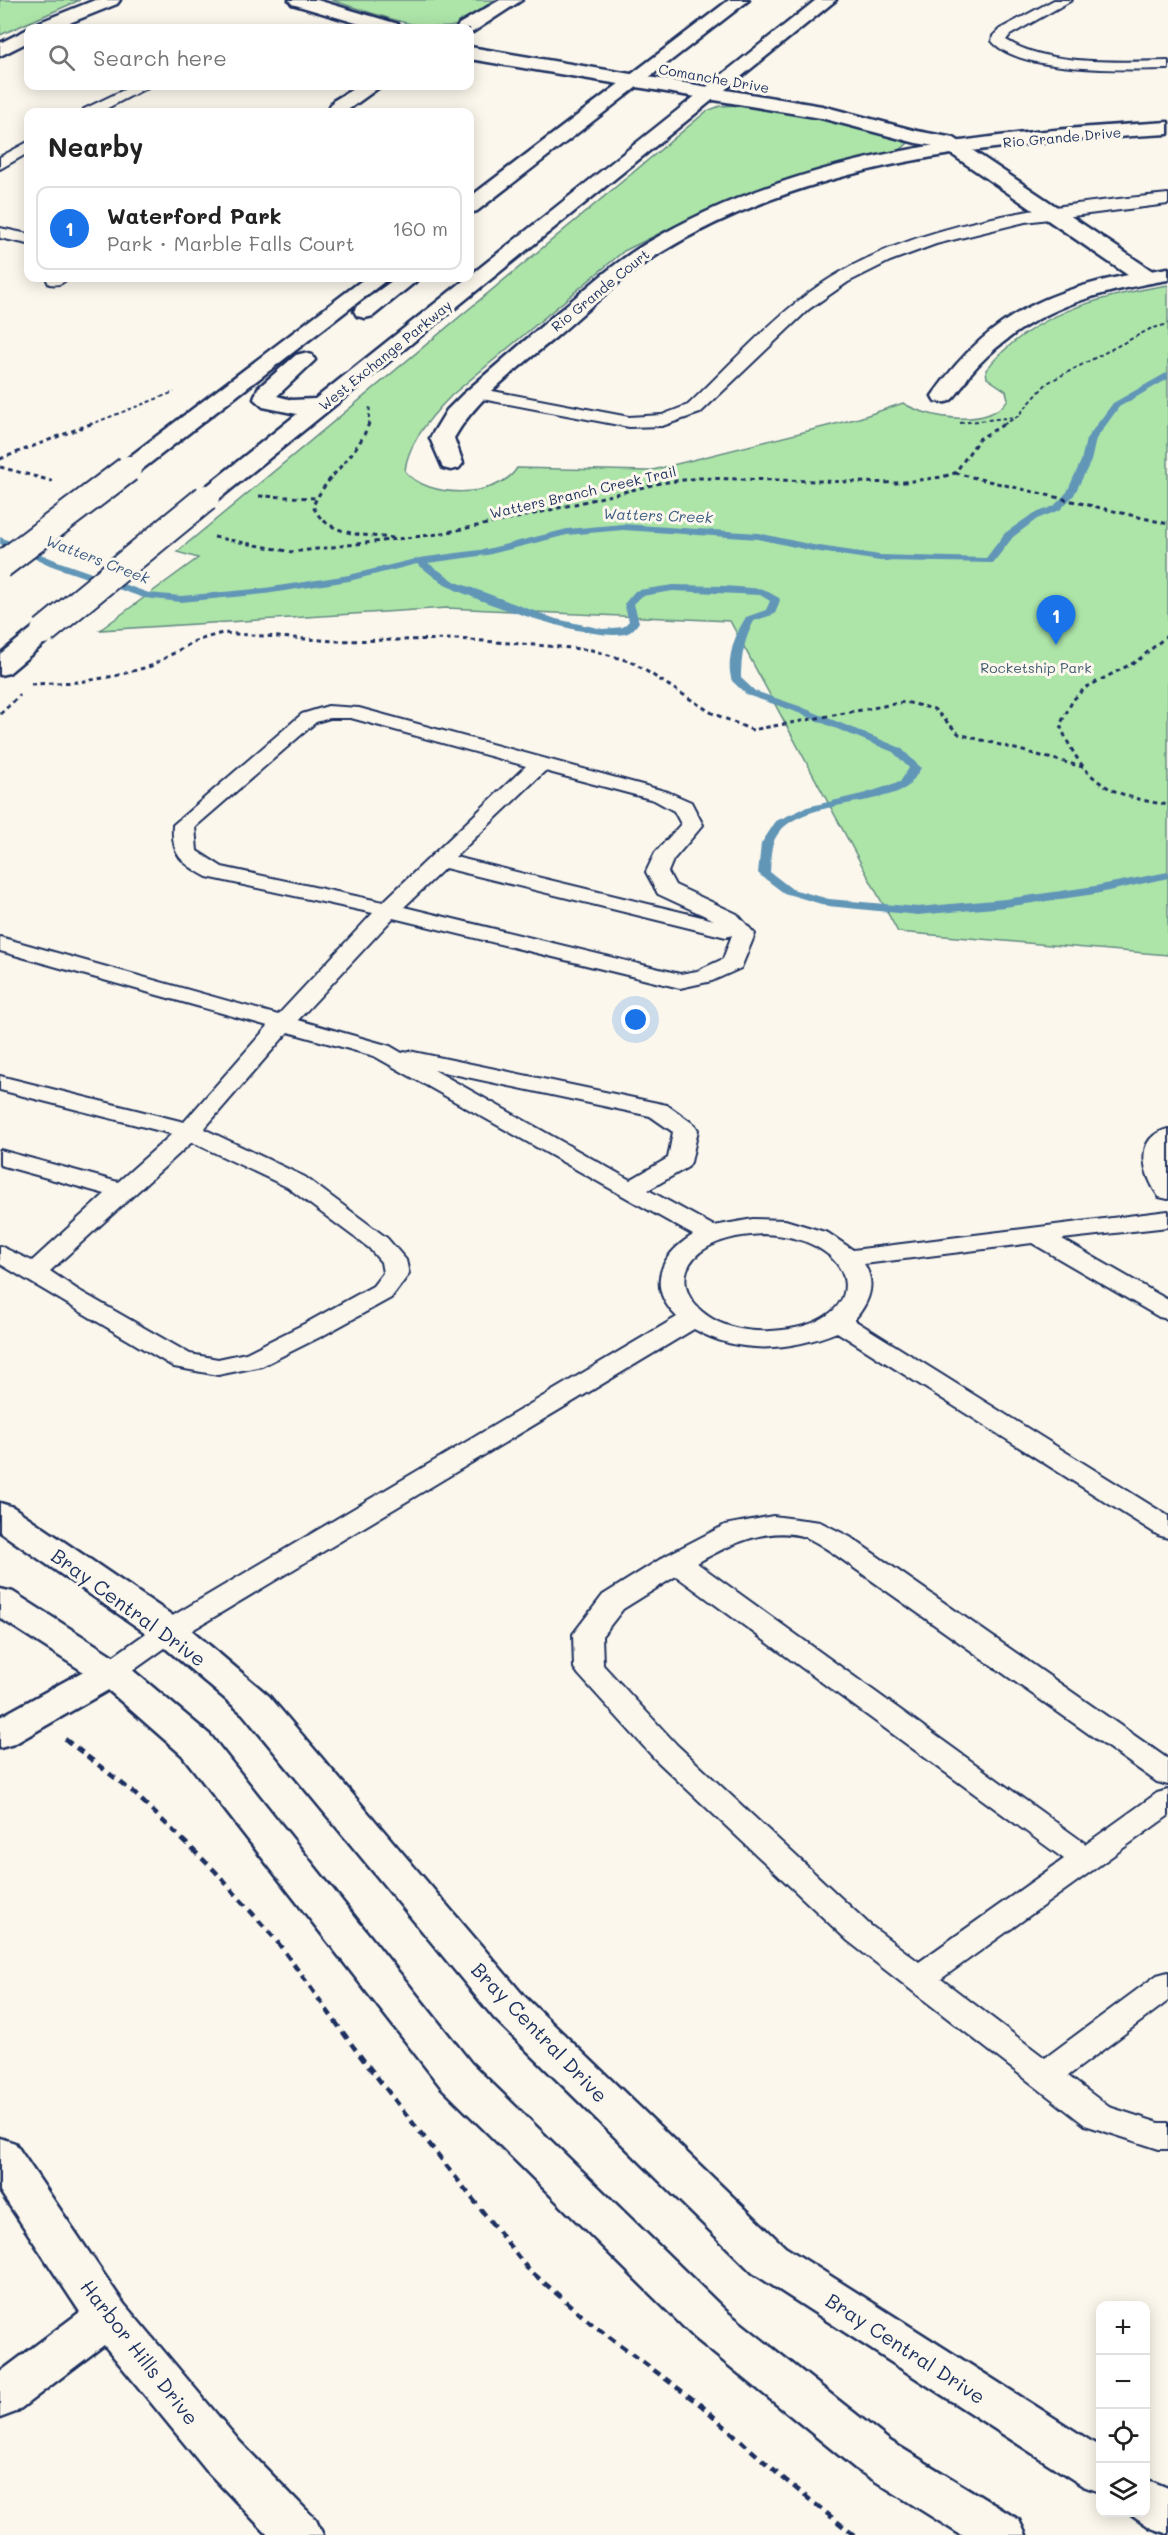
<!DOCTYPE html>
<meta charset="utf-8">
<style>
body{margin:0;font-family:Mali,sans-serif;background:#f6f6f6;color:#222}
.controls{position:absolute;right:18px;bottom:18px;display:grid;overflow:hidden;border-radius:12px;box-shadow:0 3px 15px #0003}
.controls button{width:54px;height:54px;display:grid;place-items:center;padding:0;border:0;border-bottom:2px solid #e0e0e0;background:#fff;color:#222;font:30px sans-serif}
.you{position:absolute;left:636px;top:1020px;width:21px;height:21px;margin:-15px;border:4px solid #fff;border-radius:50%;background:#1a73e8;box-shadow:0 0 0 9px #1a73e833}
.badge{display:grid;place-items:center;width:39px;height:39px;border-radius:50%;background:#1a73e8;color:#fff;font-size:20px;font-weight:700}
.pin{position:absolute;translate:-50% -50px;filter:drop-shadow(0 2px 3px #0008)}
.pin::after{content:'';position:absolute;top:32px;width:21px;height:18px;background:inherit;clip-path:polygon(0 0,100% 0,50% 100%)}
.list{margin:0;padding:0;list-style:none}
h2{display:flex;justify-content:space-between;align-items:center;height:78px;margin:0;padding:0 24px;font-size:26px}
h2 small{font-size:20px;font-weight:400;color:#767676}
.list li{display:grid;grid-template-columns:39px 1fr auto;gap:18px;align-items:center;box-sizing:border-box;height:84px;margin:0 12px 12px;padding:0 12px;border:2px solid #e0e0e0;border-radius:12px}
.list b{display:block;font-size:22px;white-space:nowrap}
.list p{margin:0;font-size:20px;white-space:nowrap;color:#767676}
.list em{font-size:20px;font-style:normal;color:#767676}
.icon{flex:none;width:33px;height:33px;fill:none;stroke:currentColor;stroke-width:2;stroke-linecap:round;stroke-linejoin:round}
.map{position:relative;flex:none;width:1168px;height:2535px;overflow:hidden}
.search{position:absolute;background:#fff;box-shadow:0 3px 15px #0003;left:24px;top:24px;width:450px;height:66px;display:flex;align-items:center;gap:15px;box-sizing:border-box;padding:0 21px;border-radius:12px;color:#767676;font-size:22px}
.panel{position:absolute;background:#fff;box-shadow:0 3px 15px #0003;left:24px;top:108px;width:450px;height:174px;border-radius:12px}
.map>svg:first-child{display:block}
</style>
<div class="map">
<svg width="1168" height="2535" viewBox="0 0 1168 2535">
<rect width="100%" height="100%" fill="#fbf7ec"/>
<filter id="ink" filterUnits="userSpaceOnUse"><feTurbulence type="fractalNoise" baseFrequency=".0167" numOctaves="2"/><feDisplacementMap in="SourceGraphic" scale="12" xChannelSelector="R" yChannelSelector="G"/><feConvolveMatrix kernelMatrix="1 2 1 2 8 2 1 2 1" color-interpolation-filters="sRGB"/></filter>
<g filter="url(#ink)">
<g fill="#ade5a8" stroke="#648a83" stroke-width="1.5">
<path d="M0 0H80L0 35Z"/>
<path d="M331 0H494C482 8 468 22 454 26 425 34 361 9 331 0Z"/>
<path d="M742 105 851 124 908 143 899 151 770 185 703 212 624 251 452 395C433 414 407 443 405 471 426 499 498 499 517 468L649 471 859 418 903 403C928 419 991 429 1008 399L1006 391 987 378 986 370C1030 314 1100 296 1168 285V955L898 932 730 621 447 608 100 630 198 558 177 552 707 111 720 106Z"/>
</g>
<g fill="none" stroke-linecap="round" stroke-linejoin="round">
<path fill="#6296b7" fill-rule="evenodd" d="M1168 372V379L1119 407 1096 439 1091 461 1074 495 1060 510 1037 519 1013 537 993 563 880 561 813 551 758 539 623 530 567 535 487 555 428 563 456 582 556 619 603 629 623 627 629 621 624 604 635 591 639 590 673 585 725 586 763 589 779 598 780 600 775 614 754 621C744 640 741 657 741 678L755 691 799 706 901 748 921 768C917 774 912 783 907 787 872 809 788 799 773 844 770 852 771 863 770 872L792 889 829 899 918 907 1005 899 1095 886 1168 872V878L1095 894 1005 907 918 915 828 906 784 893 760 875 758 873 761 844 776 821 807 807 866 793 900 782 909 768 893 752 791 710 747 695 732 681C725 661 735 634 746 617L766 610 770 601 760 595 673 591 642 596 634 604 639 622C637 625 633 630 630 632 604 647 475 601 448 586 437 580 427 571 417 564L349 581 265 594 181 602 144 598 52 566 0 544V537L60 562 149 593 181 596 265 588 349 575 419 558 487 549 567 529 623 524 758 533 813 545 880 555 986 558 1005 533 1031 515 1054 506 1067 492 1081 461 1086 439 1113 403Z"/>
<g stroke="#1b2f5e" stroke-width="4">
<g id="service">
<path d="M1054 0H1072L1010 35 1006 40C1047 66 1121 62 1168 61V69C1128 70 1018 73 992 41L993 36 1000 29Z"/>
<path d="M132 86H150L100 112H82L84 109Z"/>
<path d="M28 142V153L0 169V157Z"/>
<path d="M1168 194V204L1025 222 936 244 890 261 848 282 809 309 700 413 662 426 629 427 477 398 471 397 468 393 471 389 477 388 629 417 662 415 688 405C724 371 758 333 797 302 896 221 1046 206 1168 194Z"/>
<path d="M0 228 28 234V244L0 238Z"/>
<path d="M48 278H67C63 285 56 285 49 284L47 280Z"/>
<path d="M328 706 359 708 668 792 691 802 703 825 673 860 668 872 675 885 737 914 755 934 741 968 712 981 680 988 393 918 298 1020 390 1046 402 1053 409 1051 667 1105 695 1125 698 1130 691 1162 688 1167 648 1190 714 1226 753 1219 785 1220 828 1233 853 1250 1168 1211V1227L1062 1239 1168 1300V1319L1159 1317 1032 1243 864 1264C877 1284 869 1303 854 1320L1168 1516V1538L1158 1535 837 1332C790 1351 739 1355 694 1329L179 1638 121 1679 111 1682 101 1679 96 1672 101 1665 159 1624 677 1317C646 1287 660 1255 693 1235L374 1056 288 1032 204 1129 305 1177 387 1238 406 1260 409 1274 391 1298 324 1335 262 1366 218 1375 174 1367 0 1264V1246L32 1261 105 1194 0 1165V1150L118 1182 172 1134 0 1090V1076L184 1122 268 1026 0 951V937L278 1015 373 913 207 877C182 863 171 856 173 825L302 714ZM330 718H351L526 766 383 902 222 867 197 851 195 827 316 722ZM545 771 654 800 674 811 681 824 655 853 646 872 658 894 714 920 455 857ZM445 868 726 937 732 935 723 959 697 971 680 974 404 907ZM434 1070 650 1116 673 1132 668 1158 630 1180ZM192 1142 287 1187 369 1248 381 1262 383 1273 373 1286 306 1323 246 1353 218 1359 190 1354 78 1290 50 1271ZM763 1234C863 1237 878 1326 771 1331 674 1336 644 1239 763 1234Z"/>
<path d="M1168 1129V1199L1159 1197C1144 1176 1132 1138 1168 1129Z"/>
<path d="M773 1516 820 1522 850 1537 1168 1759V1785L1157 1782 830 1551C822 1546 813 1540 805 1537 768 1525 728 1545 697 1563L1086 1844 1157 1793 1168 1790V1816L941 1979 1045 2058 1157 1975 1168 1972V2001L1068 2076 1109 2107 1159 2123H1168V2149H1159L1085 2125 848 1941 655 1759 579 1675 574 1668 573 1634 603 1595 667 1555 725 1525ZM676 1576 1064 1859 919 1962 870 1925 677 1745 603 1665 602 1636 623 1609Z"/>
</g>
</g>
<g stroke="#1b2f5e" stroke-width="5">
<g id="minor">
<path d="M95 0H120L117 4 57 28H33L35 24Z"/>
<path d="M500 0H522L473 32 470 33V28H457L459 24Z"/>
<path d="M28 29V42L0 56V43Z"/>
<path d="M358 86H381L345 112H327L333 101Z"/>
<path d="M1168 122V134C995 143 813 160 662 252 623 275 590 308 556 337 520 367 477 397 454 438L463 463 459 468 451 470 443 468 430 438 447 410 462 395C494 367 526 340 558 312 587 288 615 262 647 243 803 150 991 132 1168 122Z"/>
<path d="M1168 268V280C1109 290 1053 303 1005 341 993 350 981 361 971 373 965 381 960 392 952 399 947 404 941 402 935 401L932 396C995 305 1063 285 1168 268Z"/>
<path d="M111 1659 124 1663 130 1672 124 1681 14 1744 0 1748V1717L98 1663Z"/>
<path d="M0 2138 15 2143 124 2304 240 2442 316 2520 323 2535H268L206 2470 104 2345 16 2412 0 2418V2372L80 2312 0 2191Z"/>
</g>
</g>
<g stroke="#1b2f5e" stroke-width="5">
<g id="tertiary">
<path d="M289 0H317L398 24 400 28H373L292 4Z"/>
<path d="M470 47 822 106 917 131 954 138 1154 272 1157 277 1154 282 1146 283 1138 282 941 147 916 143 821 118 470 59Z"/>
<path d="M0 1503 13 1507 182 1622 269 1696 524 1996 785 2247 1100 2447V2492L1083 2486 753 2273 494 2018 243 1714 156 1640 0 1532Z"/>
<path d="M0 1589 13 1592 124 1663 210 1735 471 2063 727 2312 890 2441 1019 2520 1026 2535H961L856 2469 695 2338 441 2087 182 1755 98 1681 0 1618Z"/>
<path d="M1146 2479 1168 2488V2534L1151 2528 1128 2512H1146Z"/>
</g>
</g>
<g stroke="#1b2f5e" stroke-width="5">
<g id="secondary">
<path d="M729 0H749L477 211 470 213V197Z"/>
<path d="M816 0H836L214 503 206 505 198 503 194 498 198 493 297 414 263 407 254 399 258 388 296 355 304 353 312 355 315 360 277 396 292 400 315 399Z"/>
<path d="M365 278H389L136 474 128 476 120 474 116 469 120 464Z"/>
<path d="M396 278H420L373 316 365 318 357 316 354 311 357 306Z"/>
<path d="M44 623 53 626 57 631 53 636 9 673 0 675V654L35 626Z"/>
</g>
</g>
<g stroke="#1b2f5e" stroke-width="2" stroke-dasharray="4 3" stroke-linecap="butt">
<path d="M960 423 1015 417"/>
<path d="M89 425 174 392"/>
<path d="M368 425 370 406"/>
<path d="M1003 425 1018 416 1047 383 1150 329 1168 324"/>
</g>
<g stroke="#1b2f5e" stroke-width="3" stroke-dasharray="4.5 4" stroke-linecap="butt">
<path d="M369 423C358 456 327 474 313 506 326 536 365 535 394 538"/>
<path d="M0 459 93 423"/>
<path d="M0 467 52 481"/>
<path d="M955 473 1168 524"/>
<path d="M259 496 315 498"/>
<path d="M214 537 292 552 438 534 526 516 660 483 699 478 897 483 942 477 955 473 979 439 1006 423"/>
<path d="M1168 635 1137 661 1085 688 1073 700 1060 725C1084 782 1107 795 1168 805"/>
<path d="M31 684 79 682 115 676 151 666 195 641 222 633 335 641 458 639 560 647 592 650 632 662 712 713 752 730 905 702 934 709 959 734 1083 767"/>
<path d="M0 714 20 695"/>
</g>
<path stroke="#1b2f5e" stroke-width="4.5" stroke-dasharray="8 6" stroke-linecap="butt" d="M65 1739 133 1792 215 1871 276 1940 358 2053 527 2268 592 2324 702 2406 778 2474 854 2535"/>
<use href="#service" fill="#fbf7ec" fill-rule="evenodd"/>
<use href="#minor" fill="#fbf7ec" fill-rule="evenodd"/>
<use href="#tertiary" fill="#fbf7ec" fill-rule="evenodd"/>
<use href="#secondary" fill="#fbf7ec" fill-rule="evenodd"/>
<g stroke="#1b2f5e" stroke-width="30" stroke-linecap="butt">
<g id="secondary-bridge">
<path d="M0 566 128 469"/>
<path d="M44 631 206 498"/>
</g>
</g>
<use href="#secondary-bridge" stroke="#fbf7ec" stroke-width="26"/>
</g>
</g>
<g text-anchor="middle" dominant-baseline="central" stroke-width="6" stroke-linejoin="round" paint-order="stroke">
<g font-size="14" fill="#1b2f5e" stroke="#fbf7ec">
<text transform="translate(714 78) rotate(10)">Comanche Drive</text>
<text transform="translate(1062 137) rotate(-5)">Rio Grande Drive</text>
<text transform="translate(600 290) rotate(-39)">Rio Grande Court</text>
<text transform="translate(385 355) rotate(-39)">West Exchange Parkway</text>
<text transform="translate(583 492) rotate(-13)">Watters Branch Creek Trail</text>
</g>
<g font-size="14" fill="#405c70" stroke="#fbf7ec">
<text x="1036" y="667">Rocketship Park</text>
</g>
<g font-size="15" font-style="italic" fill="#385a83" stroke="#fbf7ec">
<text transform="translate(658 515) rotate(2)">Watters Creek</text>
<text transform="translate(98 559) rotate(21)">Watters Creek</text>
</g>
<g font-size="20" fill="#1b2f5e" stroke="#fbf7ec">
<text transform="translate(129 1607) rotate(36)">Bray Central Drive</text>
<text transform="translate(540 2032) rotate(46)">Bray Central Drive</text>
<text transform="translate(906 2348) rotate(33)">Bray Central Drive</text>
<text transform="translate(140 2352) rotate(52)">Harbor Hills Drive</text>
</g>
</g>
</svg>
<div class="controls">
<button>+</button>
<button>−</button>
<button><svg class="icon" aria-label="locate" viewBox="0 0 24 24"><circle cx="12" cy="12" r="6"/><path d="M12 2v4M12 18v4M2 12h4M18 12h4"/></svg></button>
<button><svg class="icon" aria-label="layers" viewBox="0 0 24 24"><path d="M12 4l9 5-9 5-9-5zM3 14l9 5 9-5"/></svg></button>
</div>
<div class="you"></div>
<div class="pin badge" style="left:1056px;top:645px">1</div>
<div class="search"><svg class="icon" aria-label="search" viewBox="0 0 24 24"><circle cx="10" cy="10" r="6"/><path d="M15 15l6 6"/></svg>Search here</div>
<section class="panel">
<h2>Nearby<small></small></h2>
<ul class="list">
<li><span class="badge">1</span><div><b>Waterford Park</b><p>Park · Marble Falls Court</p></div><em>160 m</em></li>
</ul>
</section>
</div>
